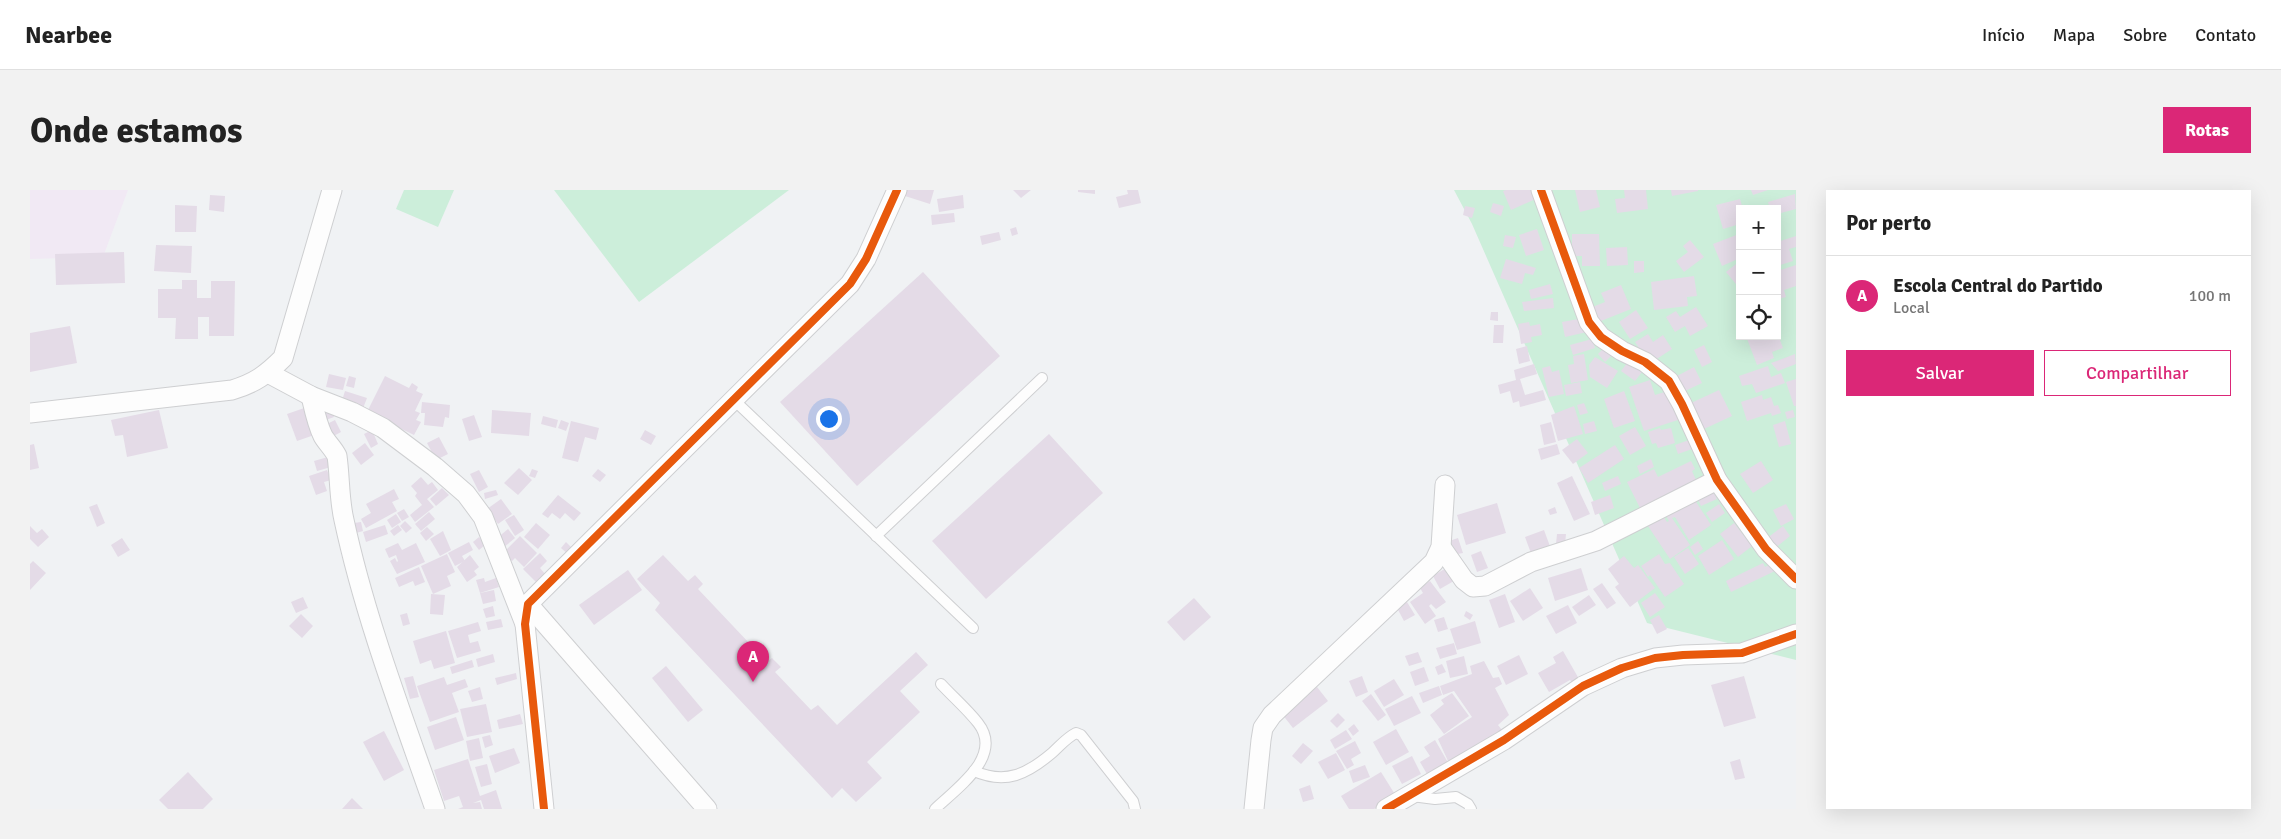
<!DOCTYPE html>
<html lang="pt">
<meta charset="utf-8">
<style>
body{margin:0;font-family:Signika,sans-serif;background:#f2f2f2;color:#222}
.controls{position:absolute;right:15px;top:15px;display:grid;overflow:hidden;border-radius:0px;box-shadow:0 5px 20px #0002}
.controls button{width:45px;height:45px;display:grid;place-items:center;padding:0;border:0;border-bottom:1px solid #e0e0e0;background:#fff;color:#222;font:25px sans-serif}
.you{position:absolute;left:798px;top:228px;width:18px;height:18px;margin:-12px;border:4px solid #fff;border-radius:50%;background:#1a73e8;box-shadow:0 0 0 8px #1a73e833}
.badge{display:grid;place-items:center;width:32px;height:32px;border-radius:50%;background:#db2777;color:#fff;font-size:16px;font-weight:700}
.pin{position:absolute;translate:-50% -41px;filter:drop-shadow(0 1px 2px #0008)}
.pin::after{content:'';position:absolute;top:26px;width:18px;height:15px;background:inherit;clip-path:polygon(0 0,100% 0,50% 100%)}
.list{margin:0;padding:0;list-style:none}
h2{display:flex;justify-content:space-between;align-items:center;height:65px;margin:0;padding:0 20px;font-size:21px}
h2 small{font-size:16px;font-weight:400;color:#767676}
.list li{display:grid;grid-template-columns:32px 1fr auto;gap:15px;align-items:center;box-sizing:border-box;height:80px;padding:0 20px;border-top:1px solid #e0e0e0}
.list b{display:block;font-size:19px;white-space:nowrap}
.list p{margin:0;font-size:16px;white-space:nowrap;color:#767676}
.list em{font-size:16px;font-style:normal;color:#767676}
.actions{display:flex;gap:10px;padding:15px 20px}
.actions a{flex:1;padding:11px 0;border:1px solid #db2777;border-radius:0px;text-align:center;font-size:18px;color:#db2777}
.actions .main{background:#db2777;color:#fff}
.icon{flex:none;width:28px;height:28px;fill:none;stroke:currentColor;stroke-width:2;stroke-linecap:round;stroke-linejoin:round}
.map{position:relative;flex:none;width:1766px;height:619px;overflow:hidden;border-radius:0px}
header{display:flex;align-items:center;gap:30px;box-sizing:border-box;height:70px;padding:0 25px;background:#fff;border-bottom:1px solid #e0e0e0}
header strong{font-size:24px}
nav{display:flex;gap:28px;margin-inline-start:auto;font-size:18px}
.intro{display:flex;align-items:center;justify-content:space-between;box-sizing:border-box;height:120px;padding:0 30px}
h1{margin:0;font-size:35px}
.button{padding:12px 22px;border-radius:0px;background:#db2777;color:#fff;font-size:18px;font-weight:700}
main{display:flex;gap:30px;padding:0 30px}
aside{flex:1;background:#fff;border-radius:0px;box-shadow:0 5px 20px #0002}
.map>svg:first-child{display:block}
</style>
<header>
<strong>Nearbee</strong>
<nav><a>Início</a><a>Mapa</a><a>Sobre</a><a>Contato</a></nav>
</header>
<div class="intro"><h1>Onde estamos</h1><a class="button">Rotas</a></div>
<main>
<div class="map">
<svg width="1766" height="619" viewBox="0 0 1766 619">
<rect width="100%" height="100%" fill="#f0f2f4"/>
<path fill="#f1e9f4" d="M0 0H98L73 67 0 69Z"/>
<g fill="#cceeda" fill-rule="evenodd">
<path d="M374 0H424L408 37 366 19Z"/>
<path d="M524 0H759L609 112Z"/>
<path d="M1424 0H1766V470L1617 433 1442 34ZM1710 19H1747V146H1710Z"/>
</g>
<g fill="#e4dbe7">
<path d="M877 0H904L900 14 875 6Z"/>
<path d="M983 0H1001L991 8Z"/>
<path d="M1048 0H1065V4L1048 2Z"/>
<path d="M1097 0H1108L1111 13 1089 18 1086 7 1098 4Z"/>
<path d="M1476 0H1507L1510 7 1481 20 1473 1Z"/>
<path d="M1545 0H1566L1570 17 1550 22Z"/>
<path d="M1594 0H1616L1618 19 1587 23 1585 9 1595 8Z"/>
<path d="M1641 0H1668V1L1642 6Z"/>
<path d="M1721 0H1738L1723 5Z"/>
<path d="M1765 4 1766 19 1747 24V19H1740L1738 12Z"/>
<path d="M180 5 195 6 194 22 179 20Z"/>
<path d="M933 5 934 18 909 22 907 9Z"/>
<path d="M1710 9 1713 19H1710V34L1693 39 1686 15Z"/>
<path d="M1463 13 1474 16 1471 26 1460 22Z"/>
<path d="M145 15 167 16 166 42H145Z"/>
<path d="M1435 16 1445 18 1442 28 1433 25Z"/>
<path d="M924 23 925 32 902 35 901 25Z"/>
<path d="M986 37 988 44 982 46 980 39Z"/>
<path d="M1507 39 1514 60 1496 66 1489 45Z"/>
<path d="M969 42 971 50 952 55 950 46Z"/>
<path d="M1542 44H1569L1570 76H1552V66H1542Z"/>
<path d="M1709 44 1710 68 1692 76 1683 54Z"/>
<path d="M1475 45 1486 47 1483 58 1473 56Z"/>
<path d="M1766 46V57L1759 59 1763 71 1747 76V52Z"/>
<path d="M1660 50 1674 67 1654 82 1646 71 1658 62 1653 56Z"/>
<path d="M126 55 162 56 161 83 124 81Z"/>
<path d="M1597 57 1598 75 1577 76 1576 58Z"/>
<path d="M94 62 95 93 26 95 25 64Z"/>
<path d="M1476 69 1506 78 1503 85 1495 83 1492 94 1470 88Z"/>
<path d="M1604 71H1614V82L1604 83Z"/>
<path d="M1710 71V99L1696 82Z"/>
<path d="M1766 75V96L1754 100 1756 107 1748 109 1747 81Z"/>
<path d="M893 82 970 166 827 296 750 212Z"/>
<path d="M1664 86 1667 106 1657 107 1658 116 1624 120 1621 92Z"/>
<path d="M152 90H167V108H181V91H205L204 146H179V127H168V149H145L146 128H128V99H152Z"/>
<path d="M1520 94 1523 104 1501 109 1499 100Z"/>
<path d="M1591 95 1601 119 1566 133 1560 118 1575 112 1571 103Z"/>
<path d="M1523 108 1524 118 1494 121 1492 112Z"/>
<path d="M1666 117 1678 136 1660 146 1655 136 1645 142 1636 127 1646 121 1650 127Z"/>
<path d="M1606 120 1618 138 1600 149 1589 132Z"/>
<path d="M1461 122H1468V131L1460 130Z"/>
<path d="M1554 128 1557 142 1535 147 1532 132Z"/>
<path d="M1499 132 1500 136 1510 134 1512 145 1501 147 1502 152 1491 154 1488 134Z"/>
<path d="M1464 135H1474L1473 153H1463Z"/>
<path d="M40 136 47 173 0 182V143Z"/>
<path d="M1747 142 1753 158 1742 162 1744 168 1727 175 1716 146H1747Z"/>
<path d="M1618 144 1623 152 1633 145 1642 159 1619 174 1605 152Z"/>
<path d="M1562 149 1565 158 1543 165 1540 155Z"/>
<path d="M1674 155 1682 172 1672 177 1664 160Z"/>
<path d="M1497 156 1500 171 1489 174 1486 159Z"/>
<path d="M1576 156 1584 163 1575 172 1568 164Z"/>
<path d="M1554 164 1558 190 1541 193 1538 175 1544 174 1543 166Z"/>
<path d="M1765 164 1766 174 1748 181 1741 173Z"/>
<path d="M1565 167 1588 181 1577 198 1560 187 1559 175Z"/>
<path d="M1601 168 1615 178 1605 191 1591 181Z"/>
<path d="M1504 174 1507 184 1490 189 1495 205 1513 200 1516 210 1490 217 1489 211 1483 213 1480 201 1470 204 1468 195 1486 190 1484 180Z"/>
<path d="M1520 176 1522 182 1529 180 1534 204 1519 207 1512 178Z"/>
<path d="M1738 176 1741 187 1751 183 1755 193 1726 203 1722 194 1712 196 1709 186Z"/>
<path d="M1664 177 1672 193 1655 201 1647 186Z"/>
<path d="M299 184 316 188 313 200 296 197Z"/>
<path d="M319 186 326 188 324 198 316 196Z"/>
<path d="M355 186 379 198 382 193 388 197 386 201 393 204 385 221 390 223 386 230 391 232 384 245 337 222Z"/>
<path d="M1766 189V216H1764L1756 192Z"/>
<path d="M1620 190 1625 205 1641 200 1651 229 1614 241 1599 197Z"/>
<path d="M1550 192 1552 203 1536 206 1534 195Z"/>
<path d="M1689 200 1702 226 1674 239 1661 213Z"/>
<path d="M315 201 337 208 332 221 311 214Z"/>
<path d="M1594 201 1605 231 1584 238 1574 209Z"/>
<path d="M1732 205 1733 210 1741 207 1744 216 1748 215 1751 223 1742 226 1741 223 1717 231 1711 212Z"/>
<path d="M392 212 420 215 419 228 415 227 413 237 394 235 395 223H391Z"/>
<path d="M1554 213 1558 223 1550 225 1547 215Z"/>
<path d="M280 216 290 243 267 251 257 224Z"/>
<path d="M1544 216 1553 244 1528 251 1521 225Z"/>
<path d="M302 219 304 227 293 231 290 222Z"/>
<path d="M129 220 138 258 97 267 93 245 85 246 81 230Z"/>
<path d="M462 220 501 223 499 246 461 243Z"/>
<path d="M1763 220 1765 227 1757 229 1755 222Z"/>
<path d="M444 225 452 247 439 251 432 229Z"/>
<path d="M513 226 528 230 526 238 511 234Z"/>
<path d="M305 230 311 242 300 248 293 236Z"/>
<path d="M531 230 539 233 536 241 528 238Z"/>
<path d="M541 231 569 238 566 250 555 247 548 272 532 268Z"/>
<path d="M1564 231 1567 241 1555 244 1553 234Z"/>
<path d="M1755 231 1761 254 1749 257 1743 235Z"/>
<path d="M1521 232 1526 252 1514 255 1510 235Z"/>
<path d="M1605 237 1616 256 1600 265 1589 246Z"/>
<path d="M1630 238 1631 240 1641 238 1645 253 1628 258 1626 253 1622 254 1618 242Z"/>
<path d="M342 240 348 254 341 258 334 244Z"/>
<path d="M615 240 626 246 621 255 610 249Z"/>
<path d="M1019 244 1073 303 956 409 902 351Z"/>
<path d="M409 247 418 264 406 270 397 253Z"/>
<path d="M1547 249 1558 263 1543 274 1532 260Z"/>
<path d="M1659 250 1662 259 1648 264 1645 255Z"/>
<path d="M335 253 344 265 331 275 322 263Z"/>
<path d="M4 254 9 278 0 280V255Z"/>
<path d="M1527 254 1530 264 1511 270 1508 259Z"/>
<path d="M1585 255 1594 269 1558 293 1549 278Z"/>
<path d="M298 267 301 277 287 281 284 271Z"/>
<path d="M1621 269 1624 277 1610 284 1607 276Z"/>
<path d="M1661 271 1665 279 1662 281 1666 290 1658 294 1661 301 1613 324 1597 292 1624 279 1628 287Z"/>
<path d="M1731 271 1743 290 1723 303 1710 284Z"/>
<path d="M489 278 502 290 488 305 474 293Z"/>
<path d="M502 279 508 281 505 288 499 286Z"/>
<path d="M568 279 576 285 570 292 562 286Z"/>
<path d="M297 280 301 290 294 292 297 301 286 305 279 286Z"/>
<path d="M449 280 458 297 449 302 440 284Z"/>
<path d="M1542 286 1560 324 1544 331 1527 293Z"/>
<path d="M1588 286 1591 294 1575 301 1572 293Z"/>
<path d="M391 287 398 295 402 292 408 300 397 309 404 317 385 332 380 325 392 315 385 306 387 303 381 296Z"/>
<path d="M412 298 419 305 406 316 400 309Z"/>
<path d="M364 299 369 309 362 312 367 321 336 338 331 329 341 323 336 314Z"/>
<path d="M466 300 468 305 455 309 454 303Z"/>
<path d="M1683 301 1687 309 1671 316 1667 307Z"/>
<path d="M1661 304 1681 335 1659 350 1645 327 1642 328 1660 355 1640 369 1614 330 1629 320 1637 332 1639 331 1633 321Z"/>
<path d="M528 305 551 323 544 331 535 323 530 329 522 323 518 328 512 324Z"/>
<path d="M1580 305 1584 318 1565 325 1561 312Z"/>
<path d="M471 309 482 324 468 334 457 319Z"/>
<path d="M1467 313 1476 343 1436 355 1427 325Z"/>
<path d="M67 314 75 333 67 337 59 317Z"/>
<path d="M1689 314 1695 323 1682 332 1676 323Z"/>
<path d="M1756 314 1764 329 1751 336 1743 320Z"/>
<path d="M1525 317 1527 323 1520 325 1518 320Z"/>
<path d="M374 319 379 327 372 331 367 323Z"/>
<path d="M399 322 405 329 391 341 385 334Z"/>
<path d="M366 324 371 332 362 338 357 330Z"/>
<path d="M484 325 494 340 485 346 475 330Z"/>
<path d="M375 331 382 338 376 343 370 336Z"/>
<path d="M331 332 333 341 326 343 324 333Z"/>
<path d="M506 333 520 345 508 359 494 347Z"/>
<path d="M1704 333 1722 356 1708 367 1690 344Z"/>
<path d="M355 335 358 344 336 352 333 342Z"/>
<path d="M368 335 372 340 364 346 360 341Z"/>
<path d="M0 336 7 343 12 339 19 347 8 357 0 349Z"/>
<path d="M1753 336 1760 346 1744 359 1736 349Z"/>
<path d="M397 337 404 344 396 351 390 343Z"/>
<path d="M478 339 485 348 473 358 466 349Z"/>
<path d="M1514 340 1521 359 1502 366 1495 347Z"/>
<path d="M413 341 421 360 410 366 400 349Z"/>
<path d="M1527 344H1536L1535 354H1526Z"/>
<path d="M490 346 507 363 494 377 485 368 482 371 473 363Z"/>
<path d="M449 347 455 355 449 360 443 352Z"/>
<path d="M92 348 100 360 88 367 81 355Z"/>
<path d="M1428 348 1433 363 1422 365 1416 352Z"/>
<path d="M1692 350 1704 369 1679 385 1668 366Z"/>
<path d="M1668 351 1673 359 1665 365 1660 357Z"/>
<path d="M439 352 443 360 432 366 435 371 425 376 418 363Z"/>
<path d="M536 352 544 360 539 365 531 358Z"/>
<path d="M368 353 372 360 386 353 395 372 367 384 360 371 365 368 367 372 368 371 366 365 359 368 355 359Z"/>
<path d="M1658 358 1669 374 1655 384 1644 367Z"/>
<path d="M1451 361 1458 378 1447 382 1441 365Z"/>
<path d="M510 363 517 371 510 378 515 384 506 392 493 379Z"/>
<path d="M417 364 425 382 417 386 421 396 403 404 391 376Z"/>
<path d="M1629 364 1635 374 1640 373 1654 394 1635 407 1620 385 1618 387 1611 376Z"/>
<path d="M440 365 449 377 444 381 447 385 437 392 427 377Z"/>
<path d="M633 365 658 391 665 385 673 394 668 399 737 472 742 468 751 477 745 482 781 520 788 515 807 535 886 462 898 475 870 501 890 522 837 572 852 588 826 612 812 598 802 608 625 420 630 413 607 389Z"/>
<path d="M1594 366 1604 378 1608 375 1625 398 1600 417 1585 397 1589 394 1578 379Z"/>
<path d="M3 371 16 383 0 400V374Z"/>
<path d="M1733 373 1735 377 1741 374 1745 381 1701 402 1696 391Z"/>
<path d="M1421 375 1429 388 1410 399 1403 386Z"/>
<path d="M389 377 395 392 385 396 383 391 369 397 365 388Z"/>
<path d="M1551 378 1558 400 1525 411 1518 388Z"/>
<path d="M598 380 612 400 564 435 549 415Z"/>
<path d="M454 388 455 392 466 388 469 397 450 403 446 390Z"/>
<path d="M1400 391 1416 412 1406 419 1401 414 1399 416 1406 426 1395 434 1380 412 1393 403 1390 398Z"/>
<path d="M1572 393 1586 413 1577 419 1563 399Z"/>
<path d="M1500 398 1513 418 1493 431 1480 411Z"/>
<path d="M464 400 466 411 453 414 450 403Z"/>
<path d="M1625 403 1635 417 1620 427 1611 413Z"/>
<path d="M401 404 415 405 413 425 400 424Z"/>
<path d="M1475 404 1485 432 1469 438 1459 410Z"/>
<path d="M1559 405 1566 415 1549 426 1542 417Z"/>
<path d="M273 407 278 418 266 423 261 412Z"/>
<path d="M1164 408 1181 427 1154 451 1137 432Z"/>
<path d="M1377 412 1385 425 1374 431 1367 418Z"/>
<path d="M1538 415 1547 433 1526 444 1516 426Z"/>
<path d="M463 416 465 426 456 428 453 419Z"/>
<path d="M1436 421 1443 425 1440 430 1434 426Z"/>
<path d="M377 423 380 434 373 436 370 425Z"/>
<path d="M271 424 283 436 272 448 259 436Z"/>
<path d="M1629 425 1637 439 1627 444 1620 430Z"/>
<path d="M1414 427 1418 439 1408 442 1404 430Z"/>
<path d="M471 429 473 437 458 440 456 432Z"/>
<path d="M1445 431 1451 453 1427 460 1420 439Z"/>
<path d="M448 432 451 441 438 445 440 453 448 451 451 461 427 468 418 441Z"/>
<path d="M416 441 425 473 404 479 401 470 390 474 383 451Z"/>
<path d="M1424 453 1427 464 1410 469 1406 458Z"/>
<path d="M1533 461 1549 489 1542 493 1540 490 1519 502 1508 483 1526 473 1523 467Z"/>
<path d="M1388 462 1392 472 1379 476 1375 466Z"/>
<path d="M463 464 465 472 448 477 446 469Z"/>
<path d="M1489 465 1498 484 1476 495 1467 476Z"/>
<path d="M1434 466 1438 484 1420 488 1416 471Z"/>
<path d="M442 470 444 477 422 484 420 477Z"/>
<path d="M1454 471 1463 488 1469 487 1472 494 1465 498 1479 525 1468 535 1475 544 1418 571 1408 549 1442 527 1424 501 1413 505 1410 496 1442 484 1440 476Z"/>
<path d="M1412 474 1416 482 1408 485 1405 477Z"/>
<path d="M636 476 673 520 658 532 622 488Z"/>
<path d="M1394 477 1399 491 1385 496 1380 482Z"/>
<path d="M486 483 487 489 467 495 465 488Z"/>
<path d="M383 486 389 507 380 509 374 488Z"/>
<path d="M1332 486 1338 502 1326 507 1319 491Z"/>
<path d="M1714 486 1726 528 1694 537 1681 495Z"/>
<path d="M414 487 417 495 435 489 438 497 422 503 429 522 400 532 387 496Z"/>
<path d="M1364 489 1374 505 1354 517 1344 501Z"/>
<path d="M1409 496 1412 505 1393 513 1389 503Z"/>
<path d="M450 497 453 509 442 512 438 501Z"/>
<path d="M1287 497 1298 511 1263 538 1252 524Z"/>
<path d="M1422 503 1439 526 1414 544 1400 525 1414 514 1411 510Z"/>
<path d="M1341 504 1356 525 1348 531 1332 511Z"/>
<path d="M1382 506 1391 523 1364 536 1355 519Z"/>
<path d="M456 514 462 542 437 547 430 519Z"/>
<path d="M1308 523 1315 530 1307 538 1300 531Z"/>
<path d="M490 524 493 534 469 539 467 530Z"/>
<path d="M426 527 434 550 405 560 397 537Z"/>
<path d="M1324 534 1329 541 1323 546 1318 539Z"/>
<path d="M1366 539 1379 562 1356 575 1343 552Z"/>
<path d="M1316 540 1322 549 1305 559 1300 550Z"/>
<path d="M354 541 374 580 354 591 333 552Z"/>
<path d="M460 545 463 555 455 558 452 547Z"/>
<path d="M449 548 453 568 440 571 436 551Z"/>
<path d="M1405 550 1420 576 1409 577 1397 584 1390 572 1400 566 1394 557Z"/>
<path d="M1325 551 1331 563 1321 569 1324 575 1317 579 1306 561Z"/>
<path d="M1273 553 1283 561 1271 574 1262 566Z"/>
<path d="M484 558 490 573 465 583 459 566Z"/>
<path d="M1306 563 1315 580 1298 589 1288 572Z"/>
<path d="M1382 566 1391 584 1372 594 1362 576Z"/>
<path d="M438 569 450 606 466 600 472 619H454L451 610 443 613 450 612 452 619H428L433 617 429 606 414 611 404 580Z"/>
<path d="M1710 569 1715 588 1705 590 1700 572Z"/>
<path d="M457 574 462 594 451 597 445 577Z"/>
<path d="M1335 575 1340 587 1323 593 1319 581Z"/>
<path d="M158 582 183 609 173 619H138L129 610Z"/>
<path d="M1351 582 1366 606 1344 619H1319L1311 606Z"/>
<path d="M1280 595 1284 609 1273 612 1269 599Z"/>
<path d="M322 608 333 619H312Z"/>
</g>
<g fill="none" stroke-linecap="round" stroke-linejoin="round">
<g stroke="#cecfd1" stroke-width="12">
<g id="lane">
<path d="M704 210 943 438"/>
<path d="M846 346 1012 188"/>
<path d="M944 581C976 595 997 584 1022 563 1030 556 1036 548 1046 543L1051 545 1103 611 1105 619"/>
<path d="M1382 606 1405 609 1426 607 1438 614 1441 619"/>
<path d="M905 619C927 598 974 566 948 533 937 519 923 507 911 494"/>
</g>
</g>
<g stroke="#cecfd1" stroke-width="21">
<g id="street">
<path d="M1511 0 1559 132 1571 147 1592 161 1615 172 1639 191 1652 214 1687 290 1736 359 1766 389"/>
<path d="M238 183 281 206 322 222 353 238 405 277 436 304 453 327 495 434"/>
<path d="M281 206C284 219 287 234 293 246 297 253 303 258 307 266 310 287 309 309 314 330 335 428 372 524 405 619"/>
<path d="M0 223 202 200C225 193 236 185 253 168L302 0"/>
<path d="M1411 357 1434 390 1443 397 1455 396 1501 372 1566 351 1687 290"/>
<path d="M498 414 677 619"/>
<path d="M514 619 495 434 498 414 820 94 836 69 867 0"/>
<path d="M1224 619 1231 550 1233 538 1242 525 1404 372 1411 357 1415 295"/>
<path d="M1356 619 1474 550 1553 496 1592 478 1625 468 1653 465 1712 463 1766 444"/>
</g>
</g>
<use href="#lane" stroke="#fdfdfd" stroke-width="10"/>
<use href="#street" stroke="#fdfdfd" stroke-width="19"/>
<g stroke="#fff" stroke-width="11">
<g id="cycleway">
<path d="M1511 0 1559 132 1571 147 1592 161 1615 172 1639 191 1652 214 1687 290 1736 359 1766 389"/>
<path d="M514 619 495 434 498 414 820 94 836 69 867 0"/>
<path d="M1356 619 1474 550 1553 496 1592 478 1625 468 1653 465 1712 463 1766 444"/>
</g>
</g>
<use href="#cycleway" stroke="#e8590c" stroke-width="8"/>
</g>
</svg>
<div class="controls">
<button>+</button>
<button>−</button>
<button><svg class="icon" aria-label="locate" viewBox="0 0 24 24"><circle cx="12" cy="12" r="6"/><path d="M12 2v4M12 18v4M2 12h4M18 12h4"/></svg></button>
</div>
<div class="you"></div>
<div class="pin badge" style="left:723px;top:492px">A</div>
</div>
<aside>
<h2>Por perto<small></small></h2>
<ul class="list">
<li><span class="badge">A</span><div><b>Escola Central do Partido</b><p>Local</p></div><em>100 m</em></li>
</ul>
<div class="actions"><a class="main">Salvar</a><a>Compartilhar</a></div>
</aside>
</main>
